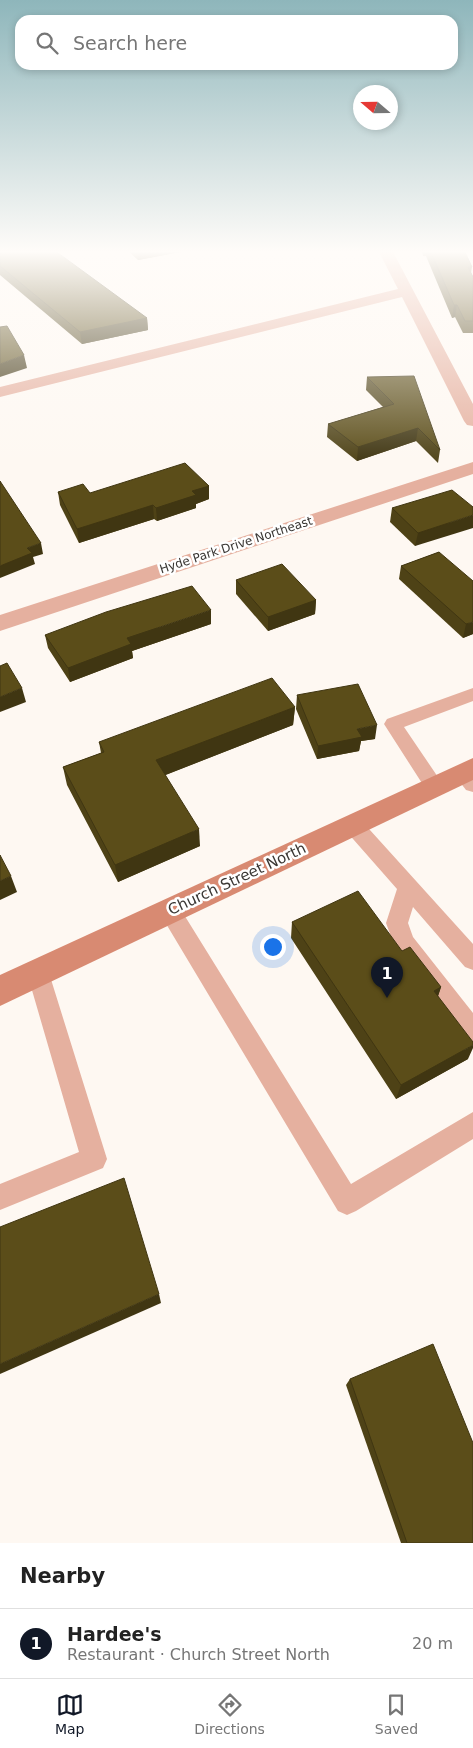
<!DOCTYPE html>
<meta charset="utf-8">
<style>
body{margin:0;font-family:"DejaVu Sans",sans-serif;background:#f2f2f2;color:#222}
.compass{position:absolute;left:353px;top:85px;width:45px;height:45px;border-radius:50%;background:#fff;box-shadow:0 2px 8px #0003;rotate:290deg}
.you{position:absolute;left:272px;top:946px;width:18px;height:18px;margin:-12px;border:4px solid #fff;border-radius:50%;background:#1a73e8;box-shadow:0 0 0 8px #1a73e833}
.badge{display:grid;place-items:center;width:32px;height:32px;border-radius:50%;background:#111827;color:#fff;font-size:16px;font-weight:700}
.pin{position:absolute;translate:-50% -41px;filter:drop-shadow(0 1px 2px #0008)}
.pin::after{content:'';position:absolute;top:26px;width:18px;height:15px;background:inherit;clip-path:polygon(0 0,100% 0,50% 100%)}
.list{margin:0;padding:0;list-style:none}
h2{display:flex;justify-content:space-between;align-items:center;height:65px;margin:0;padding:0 20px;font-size:21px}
h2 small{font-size:16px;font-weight:400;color:#767676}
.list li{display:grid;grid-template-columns:32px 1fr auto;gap:15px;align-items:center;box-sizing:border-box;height:70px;padding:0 20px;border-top:1px solid #e0e0e0}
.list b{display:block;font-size:19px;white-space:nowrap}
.list p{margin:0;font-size:16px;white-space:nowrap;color:#767676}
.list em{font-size:16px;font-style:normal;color:#767676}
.icon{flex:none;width:28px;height:28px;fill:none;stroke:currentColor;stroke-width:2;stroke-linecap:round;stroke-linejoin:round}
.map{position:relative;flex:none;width:473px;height:1543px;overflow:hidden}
.search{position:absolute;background:#fff;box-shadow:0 2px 8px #0003;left:15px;right:15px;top:15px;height:55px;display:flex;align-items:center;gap:12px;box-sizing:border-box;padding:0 18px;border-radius:15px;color:#767676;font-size:19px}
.sheet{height:135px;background:#fff}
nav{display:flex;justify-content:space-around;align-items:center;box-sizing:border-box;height:70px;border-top:1px solid #e0e0e0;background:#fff;font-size:14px;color:#767676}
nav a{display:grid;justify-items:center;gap:2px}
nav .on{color:#111827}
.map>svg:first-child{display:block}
</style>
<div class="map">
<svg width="473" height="1543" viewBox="0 0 473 1543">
<rect width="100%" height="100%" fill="#fef8f2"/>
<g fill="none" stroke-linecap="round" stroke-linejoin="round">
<g fill="#e5b09f" fill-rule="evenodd">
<path d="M473 688V701L404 727 444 786 441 791 434 793 427 791 384 724 387 719Z"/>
<path d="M462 766 469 768 473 773V792L466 790 453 773 455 768Z"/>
<path d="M353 817 360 819 473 944V970L465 967 413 907 408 923 413 937 473 1013V1042L465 1039 393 942 386 923 397 889 346 831 343 825 346 819Z"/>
<path d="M170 902 178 905 351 1184 473 1112V1139L356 1211 347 1215 338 1211 162 917 159 911 162 905Z"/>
<path d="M38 963 46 966 49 973 107 1159 103 1168 0 1210V1184L79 1152 27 973 30 966Z"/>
</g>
<g fill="#e5b09f" fill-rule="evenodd">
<path d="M378 250H392L473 404V426L467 425 464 421 402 297 0 397V387L398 289Z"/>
<path d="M473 462V474L0 631V615Z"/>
</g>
<path fill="#d88a72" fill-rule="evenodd" d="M473 758V780L0 1006V975Z"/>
</g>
<g fill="#4e4216">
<path d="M0 250 147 318 148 330 82 344 0 275Z"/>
<path d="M127 250H191L138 260Z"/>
<path d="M422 250H464L472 267 471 273 473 277V333H463L455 317 452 318 426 256H423Z"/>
<path d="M367 377 440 450 438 463 416 441 357 461 327 437 328 424 383 407 366 390Z"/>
<path d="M209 486V499L196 504V508L157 521 154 519 79 543 60 505 58 492 90 493Z"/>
<path d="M473 507 415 546 390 522 392 508Z"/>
<path d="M439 552 473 634 463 638 399 579 401 566Z"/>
<path d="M236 580 316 600 315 614 268 631 236 594Z"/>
<path d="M211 624 132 651 133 658 70 682 48 648 45 635Z"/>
<path d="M297 695 375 739 361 741 359 751 317 759 296 709Z"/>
<path d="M295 707 293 725 165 775 200 846 118 882 67 785 63 767 101 753 99 742Z"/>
<path d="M292 922 402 951 441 987 438 996 468 1059 396 1099 291 938Z"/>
<path d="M350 1379 473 1543H401L346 1385Z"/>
</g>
<g fill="#403612">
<path d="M138 250H191L138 260Z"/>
<path d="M454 305H457L455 317 452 318Z"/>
<path d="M147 318 148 330 82 344 80 332Z"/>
<path d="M24 355 27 368 0 377V364Z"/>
<path d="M418 428 416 441 357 461 358 447Z"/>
<path d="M209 486V499L196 504V508L157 521 156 508 192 491Z"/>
<path d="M153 505 154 519 79 543 77 529Z"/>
<path d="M473 515V528L415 546 418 533Z"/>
<path d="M41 543 43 554 33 557 35 564 0 578V566L27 548Z"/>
<path d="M316 600 315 614 268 631V617Z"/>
<path d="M211 610V624L132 651 133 658 70 682 68 668 127 638Z"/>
<path d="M473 622V634L463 638 466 624Z"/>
<path d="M22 688 26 702 0 712V697Z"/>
<path d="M295 707 293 725 158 778 156 760Z"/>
<path d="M377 725 375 739 361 741 359 751 317 759 318 746 357 729Z"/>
<path d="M199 829 200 846 118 882 115 865Z"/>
<path d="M11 876 17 892 0 900V881Z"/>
<path d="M441 987 436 1002 434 991Z"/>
<path d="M473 1045V1048L468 1059 396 1099 401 1085Z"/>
<path d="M159 1294 161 1303 0 1374V1364Z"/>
</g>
<g fill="#5b4d19" stroke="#403612">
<path d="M0 250H54L147 318 80 332 0 266Z"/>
<path d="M430 250H464L472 267H468L473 277V321H465L457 305H454Z"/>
<path d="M7 326 24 355 0 364V327Z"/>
<path d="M414 376 440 450 418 428 358 447 328 424 394 404 367 377Z"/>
<path d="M185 463 209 486 192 491 196 495 156 508 153 505 77 529 58 492 83 484 90 493Z"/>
<path d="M0 481 41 543 27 548 32 553 0 566Z"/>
<path d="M452 490 473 507V515L418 533 392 508Z"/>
<path d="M439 552 473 581V622L466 624 401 566Z"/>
<path d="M282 564 316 600 268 617 236 580Z"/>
<path d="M192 586 211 610 127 638 131 644 68 668 45 635 106 612Z"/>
<path d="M7 663 22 688 0 697V666Z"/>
<path d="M272 678 295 707 156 760 199 829 115 865 63 767 104 752 99 742Z"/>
<path d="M358 684 377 725 357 729 362 737 318 746 297 695Z"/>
<path d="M0 855 11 876 0 881Z"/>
<path d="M358 891 402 951 410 947 441 987 434 991 473 1042V1045L401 1085 292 922Z"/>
<path d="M124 1178 159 1294 0 1364V1227Z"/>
<path d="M433 1344 473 1443V1543H407L350 1379Z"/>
</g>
<linearGradient id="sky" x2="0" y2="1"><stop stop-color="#8eb6bb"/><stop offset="0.54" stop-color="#fffcf9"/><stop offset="1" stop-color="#fffcf9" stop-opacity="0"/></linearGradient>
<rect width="473" height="466" fill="url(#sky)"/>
<g text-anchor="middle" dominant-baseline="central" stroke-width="5" stroke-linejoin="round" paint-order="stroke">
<g font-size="12" fill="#3a3734" stroke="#fff">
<text transform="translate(236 545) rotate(-18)">Hyde Park Drive Northeast</text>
</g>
<g font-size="15" fill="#3a3734" stroke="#fff">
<text transform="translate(237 879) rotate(-25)">Church Street North</text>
</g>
</g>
</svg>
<svg class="compass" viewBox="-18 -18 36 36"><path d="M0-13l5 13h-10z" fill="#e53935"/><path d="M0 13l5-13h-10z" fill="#767676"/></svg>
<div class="you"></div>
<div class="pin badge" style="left:387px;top:998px">1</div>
<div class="search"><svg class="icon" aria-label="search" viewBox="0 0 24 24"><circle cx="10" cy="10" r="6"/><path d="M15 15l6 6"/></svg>Search here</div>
</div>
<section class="sheet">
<h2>Nearby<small></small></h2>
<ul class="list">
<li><span class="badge">1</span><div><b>Hardee's</b><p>Restaurant · Church Street North</p></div><em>20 m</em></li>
</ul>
</section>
<nav>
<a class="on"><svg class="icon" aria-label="map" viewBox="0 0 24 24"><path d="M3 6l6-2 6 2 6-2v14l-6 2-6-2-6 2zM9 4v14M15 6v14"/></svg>Map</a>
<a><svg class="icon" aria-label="directions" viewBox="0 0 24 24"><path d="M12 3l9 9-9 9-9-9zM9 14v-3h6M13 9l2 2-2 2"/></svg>Directions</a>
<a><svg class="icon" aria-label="saved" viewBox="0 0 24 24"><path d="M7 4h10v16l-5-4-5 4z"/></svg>Saved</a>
</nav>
